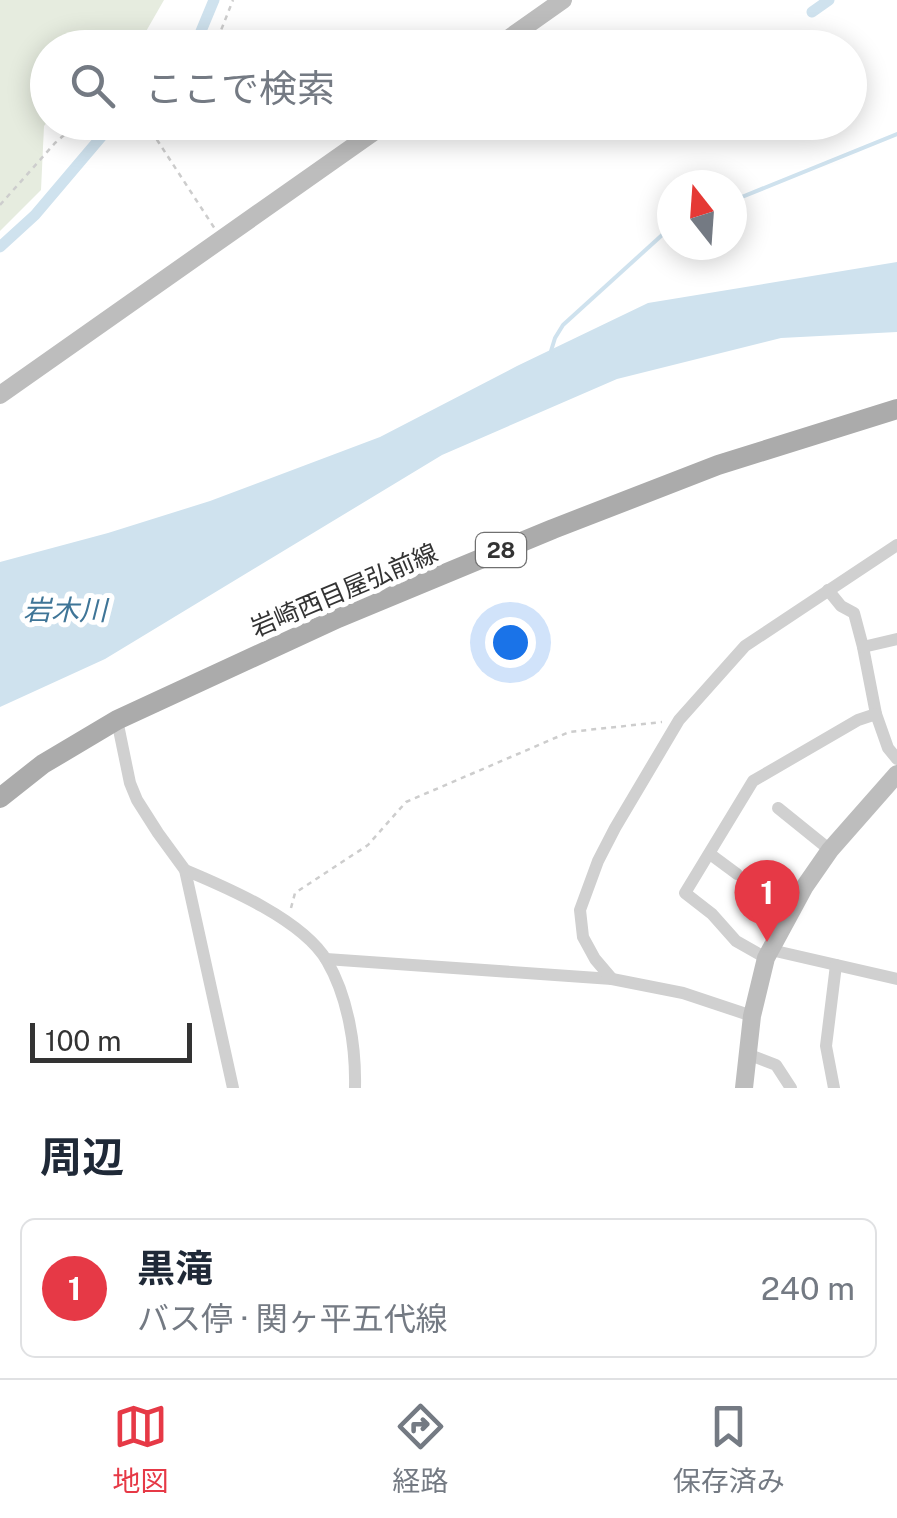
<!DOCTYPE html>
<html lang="ja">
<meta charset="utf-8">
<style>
body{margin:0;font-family:"Public Sans","Noto Sans JP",sans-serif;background:#f2f2f3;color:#1f2937}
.compass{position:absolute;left:657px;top:170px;width:90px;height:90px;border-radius:50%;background:#fff;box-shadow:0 5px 25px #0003;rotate:343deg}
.scale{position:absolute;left:30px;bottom:25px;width:162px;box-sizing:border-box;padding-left:10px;border:5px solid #333;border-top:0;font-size:28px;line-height:35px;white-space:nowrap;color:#333;-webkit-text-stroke:8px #fff;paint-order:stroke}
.you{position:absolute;left:510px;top:642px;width:35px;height:35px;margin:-25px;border:8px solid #fff;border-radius:50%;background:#1a73e8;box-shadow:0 0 0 15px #1a73e833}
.badge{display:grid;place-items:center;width:65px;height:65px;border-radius:50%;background:#e63946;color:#fff;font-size:32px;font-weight:700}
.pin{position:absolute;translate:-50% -82px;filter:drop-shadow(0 2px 5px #0008)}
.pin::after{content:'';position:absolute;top:52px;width:35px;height:30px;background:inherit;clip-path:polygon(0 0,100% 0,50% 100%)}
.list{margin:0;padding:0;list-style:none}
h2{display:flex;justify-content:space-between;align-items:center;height:130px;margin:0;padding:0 40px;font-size:42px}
h2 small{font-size:32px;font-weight:400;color:#747a83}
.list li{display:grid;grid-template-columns:65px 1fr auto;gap:30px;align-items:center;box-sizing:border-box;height:140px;margin:0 20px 20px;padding:0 20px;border:2px solid #e0e1e3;border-radius:15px}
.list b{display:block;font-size:38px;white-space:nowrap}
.list p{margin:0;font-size:32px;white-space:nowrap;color:#747a83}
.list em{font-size:32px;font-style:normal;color:#747a83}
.icon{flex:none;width:55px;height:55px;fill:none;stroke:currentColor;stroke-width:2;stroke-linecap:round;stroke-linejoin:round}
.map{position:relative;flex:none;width:897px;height:1088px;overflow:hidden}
.search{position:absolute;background:#fff;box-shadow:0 5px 25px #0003;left:30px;right:30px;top:30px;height:110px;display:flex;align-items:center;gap:25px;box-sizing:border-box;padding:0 35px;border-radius:55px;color:#747a83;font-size:38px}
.sheet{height:290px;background:#fff}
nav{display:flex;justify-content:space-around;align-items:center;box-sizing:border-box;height:140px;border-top:2px solid #e0e1e3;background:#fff;font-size:28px;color:#747a83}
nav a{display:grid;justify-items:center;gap:5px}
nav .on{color:#e63946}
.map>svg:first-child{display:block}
</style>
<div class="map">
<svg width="897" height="1088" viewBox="0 0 897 1088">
<rect width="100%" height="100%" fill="#fff"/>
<path fill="#e6ecdf" d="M0 0H164L137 47 48 48V121L44 126 41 190 0 231Z"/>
<path fill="#cfe2ee" d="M897 262V332L781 338 617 379 442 455 105 659 0 707V562L108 533 210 501 380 437 517 366 648 303Z"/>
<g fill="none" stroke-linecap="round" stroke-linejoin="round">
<g stroke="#cfe2ee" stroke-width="4">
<path d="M732 201 897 134"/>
<path d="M551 351 555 338 563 325 672 226"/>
</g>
<g stroke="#cfe2ee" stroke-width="11">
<path d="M812 12 829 0"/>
<path d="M185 48 199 36 214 0"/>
<path d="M0 247 35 215 113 123"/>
</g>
<g stroke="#cdcdcd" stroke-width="2.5" stroke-dasharray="5 5" stroke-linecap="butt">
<path d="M214 48 233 0"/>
<path d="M134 122 150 129 215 229"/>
<path d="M0 205 55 143 79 122"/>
<path d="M291 908 295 893 368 845 406 802 569 732 662 722"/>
</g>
<g stroke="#d0d0d0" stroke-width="12">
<path d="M828 590 841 606 854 613 863 647 876 714"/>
<path d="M863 647 897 639"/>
<path d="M117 720 130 783 137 800 158 833 185 870 233 1088"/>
<path d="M778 808 830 850"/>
<path d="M710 854 737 874"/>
<path d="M185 870C228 888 303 920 327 961 348 997 356 1046 355 1088"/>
<path d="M771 950 897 979"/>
<path d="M766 958 736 941 712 914 685 893 753 781 858 720 876 714 888 748 897 759"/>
<path d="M326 959 612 979 683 993 752 1016"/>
<path d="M612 979 595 959 583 937 580 910 598 861 615 828 679 720 745 646 897 545"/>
<path d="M750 1055 776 1065 791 1088"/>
<path d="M834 1088 826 1046 836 965"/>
</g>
<g stroke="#bdbdbd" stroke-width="18">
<path d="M495 48 563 0"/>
<path d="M0 395 388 122"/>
<path d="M744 1088 752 1016 766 958 805 886 830 850 897 774"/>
</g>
<path stroke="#ababab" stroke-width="20" d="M0 798 43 764 117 720 338 618 553 529 718 465 897 409"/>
</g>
<g text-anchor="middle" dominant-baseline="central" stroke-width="10" stroke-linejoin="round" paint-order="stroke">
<rect fill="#fff" stroke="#707070" stroke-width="2.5" x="476" y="533" width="50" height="34" rx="8"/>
<g font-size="22" font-weight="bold" fill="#333">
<text x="501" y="550">28</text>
</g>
<g font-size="25" fill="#333" stroke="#fff">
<text transform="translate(344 590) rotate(-23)">岩崎西目屋弘前線</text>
</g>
<g font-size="28" font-style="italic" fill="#3f7597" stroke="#fff">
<text x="65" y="609">岩木川</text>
</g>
</g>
</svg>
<svg class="compass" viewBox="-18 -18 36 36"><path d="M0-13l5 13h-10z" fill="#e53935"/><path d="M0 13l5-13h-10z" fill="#747a83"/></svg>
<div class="scale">100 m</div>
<div class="you"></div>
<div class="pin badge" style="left:767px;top:942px">1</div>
<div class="search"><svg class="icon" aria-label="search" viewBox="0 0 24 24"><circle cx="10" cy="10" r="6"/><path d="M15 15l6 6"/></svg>ここで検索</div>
</div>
<section class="sheet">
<h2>周辺<small></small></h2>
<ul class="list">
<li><span class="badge">1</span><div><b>黒滝</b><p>バス停 · 関ヶ平五代線</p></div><em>240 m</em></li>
</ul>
</section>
<nav>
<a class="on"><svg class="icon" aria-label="map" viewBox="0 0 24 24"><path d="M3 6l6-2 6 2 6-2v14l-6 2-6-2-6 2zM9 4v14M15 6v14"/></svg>地図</a>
<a><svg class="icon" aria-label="directions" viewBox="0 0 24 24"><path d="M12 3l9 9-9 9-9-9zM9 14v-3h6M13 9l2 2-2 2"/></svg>経路</a>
<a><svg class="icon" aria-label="saved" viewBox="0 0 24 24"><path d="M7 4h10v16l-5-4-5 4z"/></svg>保存済み</a>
</nav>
